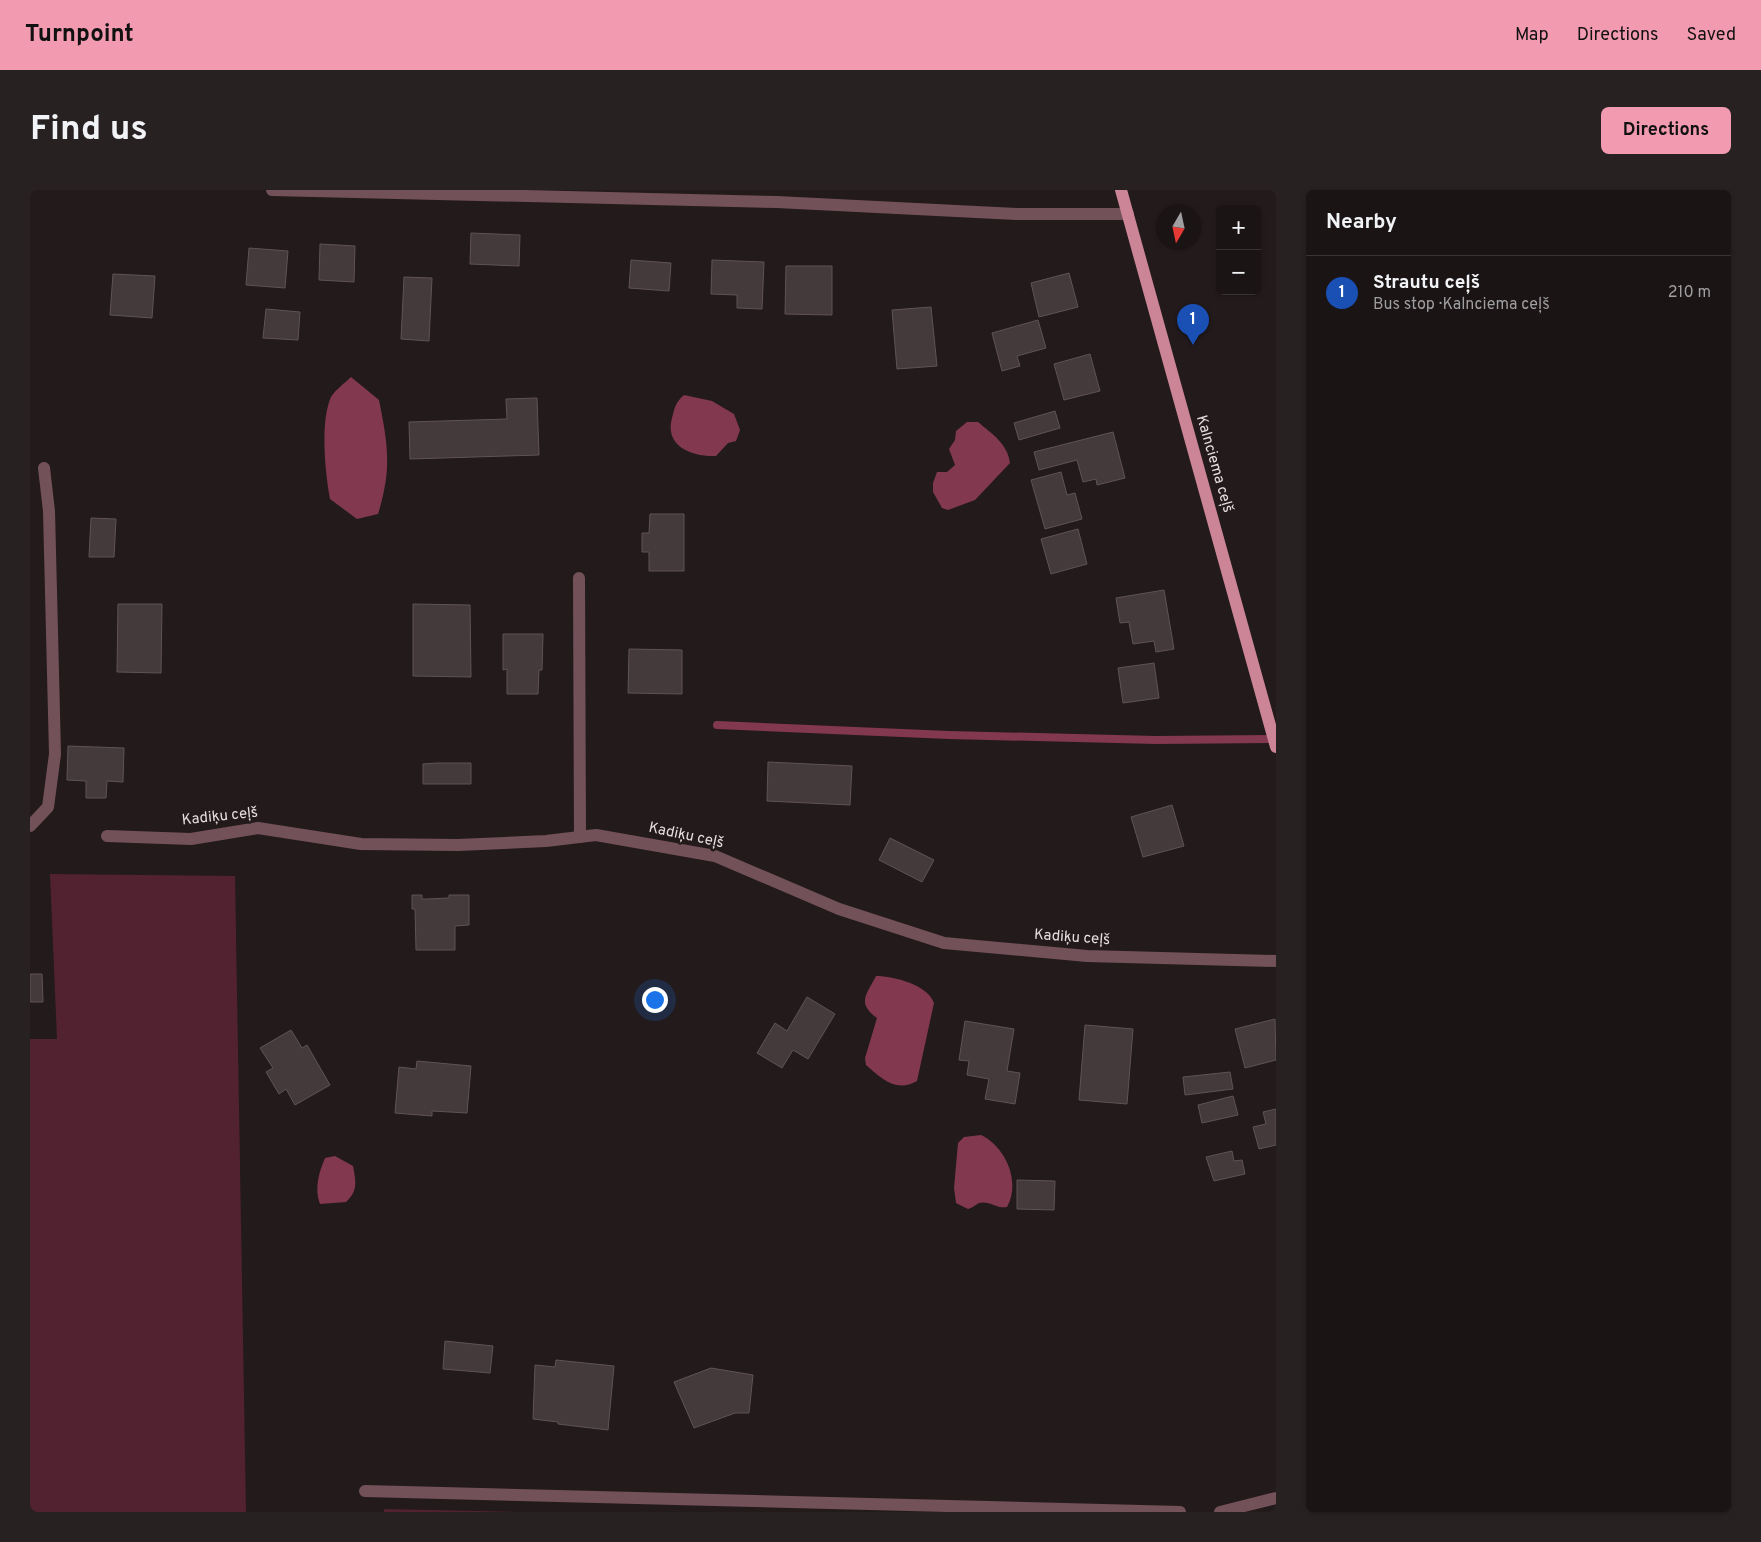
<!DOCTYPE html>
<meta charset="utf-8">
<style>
body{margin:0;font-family:Overpass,sans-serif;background:#272122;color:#f1f3f6}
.controls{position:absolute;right:15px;top:15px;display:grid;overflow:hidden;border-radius:8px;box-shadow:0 1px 4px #0004}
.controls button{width:45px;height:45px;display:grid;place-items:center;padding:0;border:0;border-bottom:1px solid #383334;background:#1a1415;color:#f1f3f6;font:25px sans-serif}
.compass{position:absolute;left:1126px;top:15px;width:45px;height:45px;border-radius:50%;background:#1a1415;box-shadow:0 1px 4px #0004;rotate:189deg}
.you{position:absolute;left:624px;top:809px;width:18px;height:18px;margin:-12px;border:4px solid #fff;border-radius:50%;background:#1a73e8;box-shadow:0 0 0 8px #1a73e833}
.badge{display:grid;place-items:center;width:32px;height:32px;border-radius:50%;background:#f29ab0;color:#fff;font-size:16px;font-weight:700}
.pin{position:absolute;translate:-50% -41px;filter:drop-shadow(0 1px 2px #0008)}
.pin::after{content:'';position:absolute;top:26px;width:18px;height:15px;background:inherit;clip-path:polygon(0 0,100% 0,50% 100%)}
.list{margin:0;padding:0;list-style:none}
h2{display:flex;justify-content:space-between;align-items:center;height:65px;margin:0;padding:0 20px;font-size:21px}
h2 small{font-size:16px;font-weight:400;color:#9f9ea0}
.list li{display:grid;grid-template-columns:32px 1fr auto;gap:15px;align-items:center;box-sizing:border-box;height:75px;padding:0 20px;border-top:1px solid #383334}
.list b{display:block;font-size:19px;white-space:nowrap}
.list p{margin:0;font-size:16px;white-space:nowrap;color:#9f9ea0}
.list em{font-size:16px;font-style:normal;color:#9f9ea0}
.map{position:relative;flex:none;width:1246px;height:1322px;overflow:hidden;border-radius:8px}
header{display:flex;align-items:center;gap:30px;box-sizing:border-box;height:70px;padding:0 25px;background:#f29ab0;color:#111}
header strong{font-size:24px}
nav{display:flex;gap:28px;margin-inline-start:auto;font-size:18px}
.intro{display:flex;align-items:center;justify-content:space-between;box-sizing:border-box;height:120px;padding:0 30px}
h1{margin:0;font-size:35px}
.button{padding:12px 22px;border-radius:8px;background:#f29ab0;color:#111;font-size:18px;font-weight:700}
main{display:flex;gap:30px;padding:0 30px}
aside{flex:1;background:#1a1415;border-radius:8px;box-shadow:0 1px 4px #0004}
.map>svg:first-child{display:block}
</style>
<header>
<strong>Turnpoint</strong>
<nav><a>Map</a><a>Directions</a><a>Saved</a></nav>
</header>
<div class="intro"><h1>Find us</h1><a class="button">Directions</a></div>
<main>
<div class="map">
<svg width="1246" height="1322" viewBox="0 0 1246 1322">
<rect width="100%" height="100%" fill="#231a1c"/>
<g fill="#522230">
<path d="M20 684 205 686 216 1322H0V849H27Z"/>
<path d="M354 1319 493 1322H354Z"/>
</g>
<g fill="#82384e">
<path d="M321 187 349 210C358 255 362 279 348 324L327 329 300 309C295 282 290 232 301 207 305 200 315 193 321 187Z"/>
<path d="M654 205 682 211 704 224 710 240 706 251 698 253 686 266C663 267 634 257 642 228 645 217 645 213 654 205Z"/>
<path d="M937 232H948C961 243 978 254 980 273L945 310 918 320 912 318 903 302V293L907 282H917L925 275 919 259 925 250 926 241Z"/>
<path d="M846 786C864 786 898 795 904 813L887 891C866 903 852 889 836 875L835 868 847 828C826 813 837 804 846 786Z"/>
<path d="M951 945C976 957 991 992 977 1017 967 1019 959 1010 949 1013 945 1015 942 1018 938 1019L926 1013 924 998 928 953 934 947Z"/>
<path d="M305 966 323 976C326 992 328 1001 316 1012L290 1014C284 999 289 982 295 968Z"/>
</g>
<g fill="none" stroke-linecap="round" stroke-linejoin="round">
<path stroke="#82384e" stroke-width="8" d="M687 535 919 545 1126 550 1246 549"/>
</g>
<g fill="#44393b" stroke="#5f5355">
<path d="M441 43 490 45 489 76 440 74Z"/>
<path d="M290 54 325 56 324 92 289 90Z"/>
<path d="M219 58 258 61 255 98 216 95Z"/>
<path d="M601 70 641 73 639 101 599 98Z"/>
<path d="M682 70 734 72 732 119 707 118V105L681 104Z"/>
<path d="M756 76H802V125L755 124Z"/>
<path d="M1039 83 1048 117 1009 127 1001 93Z"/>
<path d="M83 84 125 86 122 128 80 125Z"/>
<path d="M374 87 402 88 399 151 371 149Z"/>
<path d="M901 117 907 176 867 179 862 120Z"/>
<path d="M236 119 270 122 268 150 233 148Z"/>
<path d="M1008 130 1016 158 987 166 990 176 972 181 962 143Z"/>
<path d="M1060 164 1070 201 1034 210 1024 174Z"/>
<path d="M507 208 509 265 380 269 379 232 477 229 476 209Z"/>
<path d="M1025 221 1030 238 989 250 984 233Z"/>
<path d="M1083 242 1095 288 1067 295 1066 289 1053 292 1047 270 1009 280 1004 262Z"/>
<path d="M1031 282 1037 305 1045 303 1052 329 1015 339 1001 290Z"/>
<path d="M620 324H654V381H619V362H612V343H619Z"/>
<path d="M61 328 86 329 84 367H59Z"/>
<path d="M1048 339 1057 374 1021 384 1011 349Z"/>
<path d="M1134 400 1144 459 1126 462 1124 451 1103 454 1099 432 1090 433 1086 408Z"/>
<path d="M88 414H132L131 483 87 482Z"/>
<path d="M383 414 440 415 441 487 383 486Z"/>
<path d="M473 444H513L512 480H509L508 504H477V479L473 480Z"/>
<path d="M599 459 652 460V504L598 503Z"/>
<path d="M1124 473 1129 508 1093 513 1088 478Z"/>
<path d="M38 556 94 558 93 592 77 591 76 608H56V591L37 590Z"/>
<path d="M738 572 822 576 820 615 737 611Z"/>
<path d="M407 573H441V594H393V574Z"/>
<path d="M1142 615 1154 656 1113 667 1101 627Z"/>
<path d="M860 648 904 670 892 692 849 670Z"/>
<path d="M382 705H392V709H397L419 708V705H439V735L425 736V760H386L385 719H382Z"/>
<path d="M0 784H12L13 812H0Z"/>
<path d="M777 807 805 824 778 869 763 860 752 878 727 863 745 833 757 841Z"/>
<path d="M1245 829 1246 870 1215 878 1205 839Z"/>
<path d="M935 831 984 839 977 881 990 883 985 914 955 909 959 889 937 885 939 871 929 870Z"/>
<path d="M1055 835 1103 839 1097 914 1049 910Z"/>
<path d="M261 840 272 858 277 855 300 895 265 915 256 899 249 904 236 882 243 878 230 858Z"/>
<path d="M387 871 441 876 437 923 402 921V926L365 923 369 877 386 879Z"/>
<path d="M1200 882 1203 899 1155 905 1153 887Z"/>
<path d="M1203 906 1208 925 1172 933 1168 915Z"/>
<path d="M1246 919V955L1229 959 1223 937 1236 934 1233 922Z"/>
<path d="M1202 961 1204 971 1212 970 1215 984 1184 991 1176 967Z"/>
<path d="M987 990 1025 991 1024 1020 987 1019Z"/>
<path d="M415 1151 463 1156 460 1183 413 1179Z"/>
<path d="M526 1170 584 1176 578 1240 528 1234V1232L503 1229 505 1175 525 1177Z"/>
<path d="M681 1178 723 1185 719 1223H705L664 1238 644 1192Z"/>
</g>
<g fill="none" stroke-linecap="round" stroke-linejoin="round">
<g stroke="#735159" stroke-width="12">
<path d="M242 0 747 12 986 24H1098"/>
<path d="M549 388 550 647"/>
<path d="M0 636 18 617 25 564 19 321 14 278"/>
<path d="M77 646 161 649 228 638 331 654 428 655 516 651 566 645 685 666 809 719 914 753 1057 766 1246 771"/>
<path d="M335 1301 1150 1322"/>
<path d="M1190 1322 1246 1308"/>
</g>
<path stroke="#cb8596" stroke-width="12" d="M1091 0 1246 557"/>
</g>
<g text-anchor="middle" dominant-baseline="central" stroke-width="5" stroke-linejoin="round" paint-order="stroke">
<g font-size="15" fill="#e6dfe0" stroke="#231a1c">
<text transform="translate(1184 274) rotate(74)">Kalnciema ceļš</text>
<text transform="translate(190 627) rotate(-6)">Kadiķu ceļš</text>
<text transform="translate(656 646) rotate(12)">Kadiķu ceļš</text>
<text transform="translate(1042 748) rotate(4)">Kadiķu ceļš</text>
</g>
</g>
</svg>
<div class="controls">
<button>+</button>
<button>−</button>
</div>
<svg class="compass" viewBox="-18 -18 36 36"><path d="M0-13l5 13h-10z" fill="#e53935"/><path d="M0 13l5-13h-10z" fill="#9f9ea0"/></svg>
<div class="you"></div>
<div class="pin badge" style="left:1163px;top:155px;background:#1a4fb4">1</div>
</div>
<aside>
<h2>Nearby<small></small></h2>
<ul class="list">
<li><span class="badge" style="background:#1a4fb4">1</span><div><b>Strautu ceļš</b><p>Bus stop · Kalnciema ceļš</p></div><em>210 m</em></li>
</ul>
</aside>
</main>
